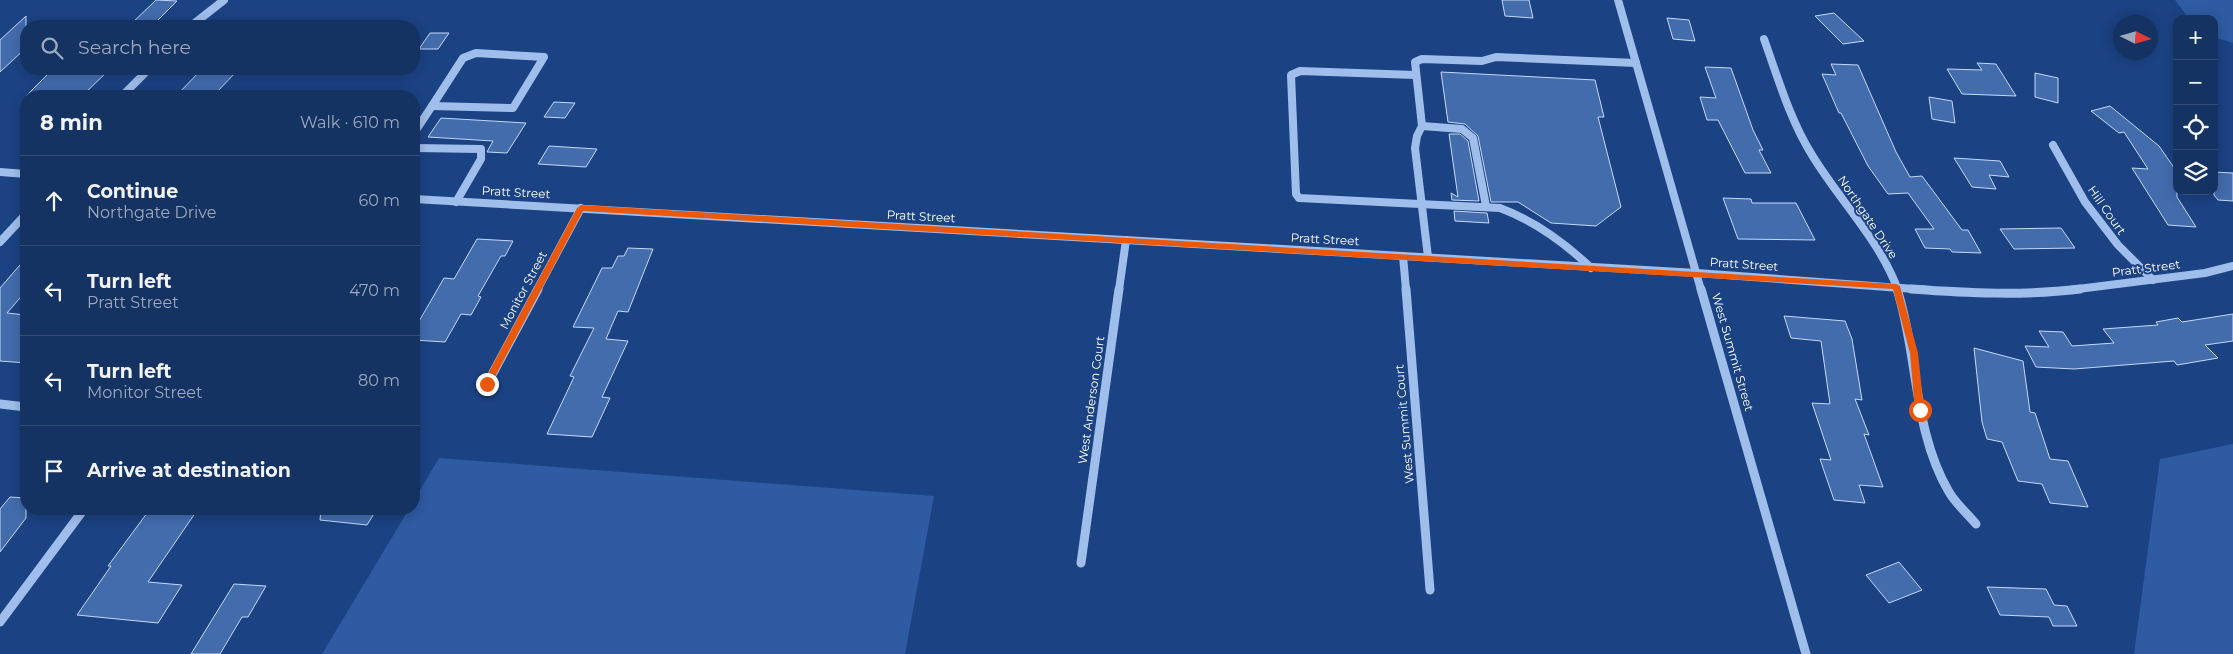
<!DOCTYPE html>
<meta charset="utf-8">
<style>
body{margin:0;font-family:Montserrat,sans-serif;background:#213e6b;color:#f1f3f6}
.controls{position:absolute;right:15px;top:15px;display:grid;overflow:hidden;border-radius:10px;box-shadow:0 2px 12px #0003}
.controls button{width:45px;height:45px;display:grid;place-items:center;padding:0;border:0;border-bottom:1px solid #334d77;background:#143262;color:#f1f3f6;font:25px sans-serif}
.compass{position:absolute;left:2113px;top:15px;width:45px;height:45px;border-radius:50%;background:#143262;box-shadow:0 2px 12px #0003;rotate:95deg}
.stop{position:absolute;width:15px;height:15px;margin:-11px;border:4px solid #ea580c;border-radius:50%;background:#fff}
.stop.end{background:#ea580c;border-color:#fff;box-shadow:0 1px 5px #0008}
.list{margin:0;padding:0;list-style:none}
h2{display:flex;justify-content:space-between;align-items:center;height:65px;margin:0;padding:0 20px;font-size:21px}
h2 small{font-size:16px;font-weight:400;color:#9daabe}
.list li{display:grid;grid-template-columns:32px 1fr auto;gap:15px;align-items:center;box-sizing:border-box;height:90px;padding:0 20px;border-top:1px solid #334d77}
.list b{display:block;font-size:19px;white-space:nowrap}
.list p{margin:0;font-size:16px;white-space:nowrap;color:#9daabe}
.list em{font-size:16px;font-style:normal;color:#9daabe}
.icon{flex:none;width:28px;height:28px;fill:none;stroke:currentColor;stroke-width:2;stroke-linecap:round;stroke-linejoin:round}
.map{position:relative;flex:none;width:2233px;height:654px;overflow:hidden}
.search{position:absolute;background:#143262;box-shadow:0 2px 12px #0003;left:20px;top:20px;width:400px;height:55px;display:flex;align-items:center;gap:12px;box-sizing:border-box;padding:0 18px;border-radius:20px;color:#9daabe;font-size:19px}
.panel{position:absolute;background:#143262;box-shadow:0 2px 12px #0003;left:20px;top:90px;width:400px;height:425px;border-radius:20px}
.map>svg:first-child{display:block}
</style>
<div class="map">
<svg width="2233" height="654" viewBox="0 0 2233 654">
<rect width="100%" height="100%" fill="#1b4283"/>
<g fill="#2e5ba2">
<path d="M2175 0H2233V43L2214 37V19H2189Z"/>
<path d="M2233 444V654H2134L2160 459Z"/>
<path d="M439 458 934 496 905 654H322L409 509H414V500Z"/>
</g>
<g fill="#436cad" stroke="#c5d9f8">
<path d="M156 0 177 1 152 26H129Z"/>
<path d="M1502 0H1529L1533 18 1505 16Z"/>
<path d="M1834 13 1864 41 1843 44 1815 16Z"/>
<path d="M26 16V48L0 72V40Z"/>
<path d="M1667 18 1689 20 1695 41 1673 39Z"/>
<path d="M430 33H449L438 49H419Z"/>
<path d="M1977 63 1996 64 2016 96 1962 94 1947 69 1982 70Z"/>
<path d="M1831 64 1858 65 1896 152 1910 177 1922 176 1962 230H1968L1981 253 1952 252 1950 249 1925 248 1915 229H1934L1908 193 1888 194 1868 166 1841 113H1839L1822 74 1836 75Z"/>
<path d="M1705 67 1731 68 1753 130 1763 150H1759L1771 173H1745L1718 120H1707L1700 97 1716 98Z"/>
<path d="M53 69H110L82 96H26Z"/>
<path d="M202 69H239L213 96H176Z"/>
<path d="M1441 72 1595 80 1604 117H1598L1621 207 1596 226 1551 223 1518 202H1491L1478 136 1465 124 1448 122Z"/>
<path d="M2035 73 2058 78V103L2035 97Z"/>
<path d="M1929 97 1952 101 1955 123 1932 119Z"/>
<path d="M554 102 575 103 565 118 544 117Z"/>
<path d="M2110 106 2159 146 2177 172V197L2196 227 2168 225 2132 168 2148 169 2124 132 2119 133 2091 111Z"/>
<path d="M441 118 526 123 507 153 487 152 493 141 428 137Z"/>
<path d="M1449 134H1460L1468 141 1479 201 1452 200 1451 193 1458 197Z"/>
<path d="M549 146 597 149 586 167 538 164Z"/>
<path d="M1954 158 2000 161 2009 177 1989 175 1996 189 1972 187Z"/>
<path d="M2214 172 2233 173V201L2218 200 2214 195Z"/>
<path d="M1723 198 1751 199 1752 203H1796L1815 240 1738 239Z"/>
<path d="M1454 211 1487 213 1489 223 1455 221Z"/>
<path d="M2061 228 2075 248 2014 249 2000 229Z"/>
<path d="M477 239 513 241 505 256H501L478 296 481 297 471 315 461 314 445 342 414 340V322L418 323 444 278 454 279Z"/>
<path d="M628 248 653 249 628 312 618 311 606 339 628 341 602 397 610 398 592 437 547 434 574 377 570 376 594 328 573 327 602 268H612L618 256H624Z"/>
<path d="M26 258V291L7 313 26 315V363L0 361V288Z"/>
<path d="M2233 314V341L2205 345 2218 358 2177 365 2174 361 2074 369 2036 367 2025 346 2049 347 2039 331 2063 332 2072 346 2114 343 2103 329 2158 325 2156 322 2178 318 2182 322Z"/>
<path d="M1784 316 1845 321 1852 339 1862 400 1855 399 1869 435 1864 434 1883 487 1859 485 1865 503 1834 500 1820 459 1831 460 1812 403 1830 404 1821 341 1791 338Z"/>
<path d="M1974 348 2023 361 2030 412 2035 413 2050 459 2068 461 2088 507 2050 503 2042 484 2018 481 2002 442 1987 439 1982 422Z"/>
<path d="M10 497 26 498V518L0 552V509Z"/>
<path d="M150 509H198L148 582 182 585 158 623 77 615 111 566H108Z"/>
<path d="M321 509H377L367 525 320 520Z"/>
<path d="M1899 562 1922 590 1889 603 1866 575Z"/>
<path d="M234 584 266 586 248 617H242L220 654H191Z"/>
<path d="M1987 587 2046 589 2054 605 2067 606 2077 626H2053L2049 617 2000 615Z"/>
</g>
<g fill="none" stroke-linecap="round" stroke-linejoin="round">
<g stroke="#a0beeb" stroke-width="8">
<path d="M1618 0 1701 290"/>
<path d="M191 26 224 0"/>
<path d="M1764 39C1778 78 1790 120 1812 155 1840 201 1879 239 1898 290"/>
<path d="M476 53 544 57 513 108 432 106 463 58Z"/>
<path d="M1415 75 1300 71 1291 75 1296 194 1299 198 1500 208C1535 221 1564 242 1591 268"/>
<path d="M122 96 149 69"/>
<path d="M1422 126 1462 129 1473 138 1486 206"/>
<path d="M414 133 432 106"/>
<path d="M2053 145 2085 202 2118 245 2153 280"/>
<path d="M414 148 481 149V159L456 202"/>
<path d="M0 172 26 174"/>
<path d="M414 199 1697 273 1928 290"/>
<path d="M0 242 26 214"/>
<path d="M1403 256 1406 290"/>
<path d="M1428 257 1415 148 1417 136 1422 126 1415 62 1422 59 1482 61 1496 57 1636 63"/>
<path d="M537 290 581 208"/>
<path d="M1119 290 1126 240"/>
<path d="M2070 290 2205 273 2233 266"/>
</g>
<g stroke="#a0beeb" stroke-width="9">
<path d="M1406 289 1430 590"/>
<path d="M1701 289 1806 654"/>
<path d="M1897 289C1918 355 1913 431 1949 492 1956 504 1967 513 1976 524"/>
<path d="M1911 289C1967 293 2024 296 2080 289"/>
<path d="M487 384 538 289"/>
<path d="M0 404 26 407"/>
<path d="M1081 563 1119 289"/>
<path d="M0 622 84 509"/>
</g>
</g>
<path fill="#ea580c" d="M581 205 1896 284 1900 286 1918 353 1924 410 1920 413 1915 410 1910 353 1893 289 583 211 490 386H484V381L577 208Z"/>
<g text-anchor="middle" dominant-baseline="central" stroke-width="4" stroke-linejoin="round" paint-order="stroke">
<g font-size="12" fill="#fff" stroke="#1b4283">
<text transform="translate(516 192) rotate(3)">Pratt Street</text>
<text transform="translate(2107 210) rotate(55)">Hill Court</text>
<text transform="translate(921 216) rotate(3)">Pratt Street</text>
<text transform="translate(1868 217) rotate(56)">Northgate Drive</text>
<text transform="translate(1325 239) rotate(3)">Pratt Street</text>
<text transform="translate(1744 264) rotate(4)">Pratt Street</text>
<text transform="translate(2146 268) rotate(-7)">Pratt Street</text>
<text transform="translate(523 290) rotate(-62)">Monitor Street</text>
<text transform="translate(1733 352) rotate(74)">West Summit Street</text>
<text transform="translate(1091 400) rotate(-82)">West Anderson Court</text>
<text transform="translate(1404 424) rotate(-95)">West Summit Court</text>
</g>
</g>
</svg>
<div class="controls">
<button>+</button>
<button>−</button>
<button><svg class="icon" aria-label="locate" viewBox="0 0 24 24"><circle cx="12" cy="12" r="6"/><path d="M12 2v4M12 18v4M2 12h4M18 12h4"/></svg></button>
<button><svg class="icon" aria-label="layers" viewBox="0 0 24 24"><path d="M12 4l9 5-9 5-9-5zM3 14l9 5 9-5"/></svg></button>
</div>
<svg class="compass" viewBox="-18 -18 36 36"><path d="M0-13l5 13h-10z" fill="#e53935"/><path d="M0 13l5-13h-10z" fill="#9daabe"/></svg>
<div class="stop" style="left:1920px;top:410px"></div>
<div class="stop end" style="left:487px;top:384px"></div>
<div class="search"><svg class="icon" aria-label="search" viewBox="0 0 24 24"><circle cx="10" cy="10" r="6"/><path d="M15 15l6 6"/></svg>Search here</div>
<section class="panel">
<h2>8 min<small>Walk · 610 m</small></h2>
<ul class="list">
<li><svg class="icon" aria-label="ahead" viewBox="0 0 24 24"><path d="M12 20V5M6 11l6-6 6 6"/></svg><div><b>Continue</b><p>Northgate Drive</p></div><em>60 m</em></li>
<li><svg class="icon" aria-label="left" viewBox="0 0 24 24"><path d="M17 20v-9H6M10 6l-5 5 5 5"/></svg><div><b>Turn left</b><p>Pratt Street</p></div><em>470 m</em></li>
<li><svg class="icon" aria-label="left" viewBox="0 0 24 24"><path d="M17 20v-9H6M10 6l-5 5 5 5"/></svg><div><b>Turn left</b><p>Monitor Street</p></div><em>80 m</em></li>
<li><svg class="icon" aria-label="arrive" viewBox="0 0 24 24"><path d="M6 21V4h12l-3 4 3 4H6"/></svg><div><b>Arrive at destination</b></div></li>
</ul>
</section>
</div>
